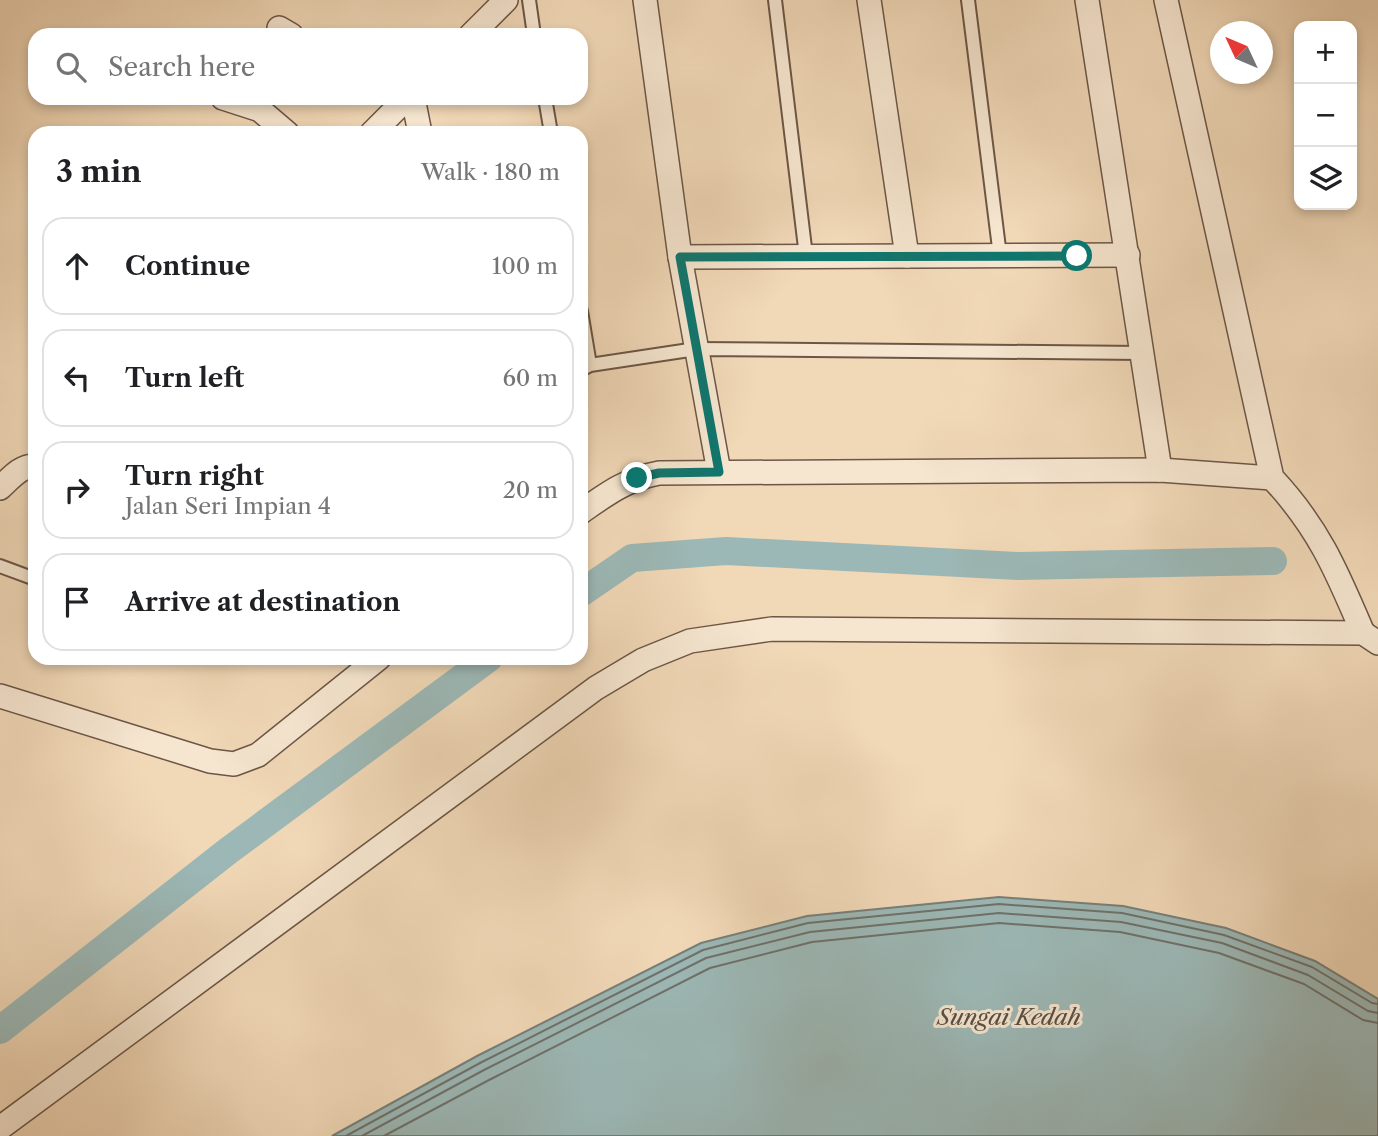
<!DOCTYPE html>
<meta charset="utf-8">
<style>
body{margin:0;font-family:"Libre Caslon Text",serif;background:#f6f6f6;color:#202124}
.controls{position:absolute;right:21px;top:21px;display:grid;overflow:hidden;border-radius:14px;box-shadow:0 4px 10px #0003}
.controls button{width:63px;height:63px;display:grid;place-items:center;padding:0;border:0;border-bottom:2px solid #e0e0e0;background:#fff;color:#202124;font:35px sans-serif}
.compass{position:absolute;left:1210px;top:21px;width:63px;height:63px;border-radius:50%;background:#fff;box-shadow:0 4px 10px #0003;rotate:314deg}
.stop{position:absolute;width:21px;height:21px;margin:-16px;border:5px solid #0f766e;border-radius:50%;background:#fff}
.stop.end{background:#0f766e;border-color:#fff;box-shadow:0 2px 7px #0008}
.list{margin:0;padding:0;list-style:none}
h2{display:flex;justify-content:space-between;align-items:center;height:91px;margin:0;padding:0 28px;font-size:30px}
h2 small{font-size:23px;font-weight:400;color:#757577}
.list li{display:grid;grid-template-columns:46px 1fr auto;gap:21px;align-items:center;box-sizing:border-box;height:98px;margin:0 14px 14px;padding:0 14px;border:2px solid #e0e0e0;border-radius:21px}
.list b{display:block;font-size:26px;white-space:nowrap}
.list p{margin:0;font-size:23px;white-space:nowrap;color:#757577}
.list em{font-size:23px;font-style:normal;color:#757577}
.icon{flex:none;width:38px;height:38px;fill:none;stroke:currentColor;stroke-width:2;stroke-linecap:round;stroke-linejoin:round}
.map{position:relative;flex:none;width:1378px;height:1136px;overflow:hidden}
.search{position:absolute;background:#fff;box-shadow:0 4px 10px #0003;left:28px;top:28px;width:560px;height:77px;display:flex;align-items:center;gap:18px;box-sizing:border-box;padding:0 24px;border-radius:21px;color:#757577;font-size:26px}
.panel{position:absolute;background:#fff;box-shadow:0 4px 10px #0003;left:28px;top:126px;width:560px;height:539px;border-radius:21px}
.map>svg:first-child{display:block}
</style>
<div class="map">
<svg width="1378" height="1136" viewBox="0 0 1378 1136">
<rect width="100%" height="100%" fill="#f1d8b7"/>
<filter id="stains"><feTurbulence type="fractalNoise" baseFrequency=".00286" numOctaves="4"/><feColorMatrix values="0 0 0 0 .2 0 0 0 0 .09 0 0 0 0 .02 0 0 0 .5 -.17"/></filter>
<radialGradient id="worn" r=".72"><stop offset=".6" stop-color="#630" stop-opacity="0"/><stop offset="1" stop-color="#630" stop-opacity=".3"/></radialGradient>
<path fill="#9cb8b6" stroke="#777f7a" stroke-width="2" d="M999 897 1123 906 1226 928 1315 961 1378 999V1136H332L477 1056 701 943 807 916Z"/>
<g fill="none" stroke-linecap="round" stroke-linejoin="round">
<g stroke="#6e716b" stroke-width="2">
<path d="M346 1136 480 1063 703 950 808 923 999 904 1122 913 1224 935 1312 967 1372 1003 1378 1004"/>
<path d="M362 1136 484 1070 706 958 810 932 999 913 1121 922 1222 943 1308 975 1368 1011 1378 1013"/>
<path d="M384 1136 489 1080 710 968 812 942 999 923 1120 932 1219 953 1304 984 1363 1020 1378 1023"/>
</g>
<g stroke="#9cb8b6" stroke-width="28">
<path d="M581 593 632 558 726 551 1018 566 1273 561"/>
<path d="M0 1030 228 851 489 658"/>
</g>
<g stroke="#6c5646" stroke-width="16">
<g id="service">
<path d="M529 0 534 35"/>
<path d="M775 0 806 256"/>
<path d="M968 0 1000 256"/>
<path d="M545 98 551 133"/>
<path d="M581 311 590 365"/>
<path d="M581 370 590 365 696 349 1142 353"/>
<path d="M0 566 35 579"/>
</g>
</g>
<g stroke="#6c5646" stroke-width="26">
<g id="minor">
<path d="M645 0 680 257 719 472"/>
<path d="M869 0 907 256"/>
<path d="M1087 0 1160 470"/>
<path d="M1166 0 1272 478C1319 528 1337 572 1363 633"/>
<path d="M279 28 291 35"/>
<path d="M471 35 506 0"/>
<path d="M223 98 260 110 287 133"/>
<path d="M413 98 420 133"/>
<path d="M372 133 407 98"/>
<path d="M680 257 1128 255"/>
<path d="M0 488C10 479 21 465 35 466"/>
<path d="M581 512C608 493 627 479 659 473L1160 470 1272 478"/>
<path d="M0 696 210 761 234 764 258 755 379 658"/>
<path d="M0 1128 596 688 643 660 690 641 772 629 1363 633 1378 643"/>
</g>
</g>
<use href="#service" stroke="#f6e6d0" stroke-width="12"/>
<use href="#minor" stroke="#f6e6d0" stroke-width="23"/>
</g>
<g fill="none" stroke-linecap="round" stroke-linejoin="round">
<path stroke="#0f766e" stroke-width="9" d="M637 478 659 473 719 472 680 257 1077 256"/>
</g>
<g text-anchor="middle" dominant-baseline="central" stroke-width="6" stroke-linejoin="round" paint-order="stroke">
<g font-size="23" font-style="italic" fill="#574e46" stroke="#f6e6d0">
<text x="1009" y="1017">Sungai Kedah</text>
</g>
</g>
<rect width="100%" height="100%" filter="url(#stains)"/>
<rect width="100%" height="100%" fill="url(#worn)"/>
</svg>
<div class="controls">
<button>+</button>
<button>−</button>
<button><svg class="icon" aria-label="layers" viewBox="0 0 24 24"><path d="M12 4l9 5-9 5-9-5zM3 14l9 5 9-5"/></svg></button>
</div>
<svg class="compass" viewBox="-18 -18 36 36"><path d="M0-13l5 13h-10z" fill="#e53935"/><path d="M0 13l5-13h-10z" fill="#757577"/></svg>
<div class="stop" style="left:1077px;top:256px"></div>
<div class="stop end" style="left:637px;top:478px"></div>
<div class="search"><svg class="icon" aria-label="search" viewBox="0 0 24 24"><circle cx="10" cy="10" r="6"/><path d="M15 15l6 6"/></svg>Search here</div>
<section class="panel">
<h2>3 min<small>Walk · 180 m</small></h2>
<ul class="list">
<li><svg class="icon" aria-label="ahead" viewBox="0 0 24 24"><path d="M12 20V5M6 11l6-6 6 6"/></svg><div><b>Continue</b></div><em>100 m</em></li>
<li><svg class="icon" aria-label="left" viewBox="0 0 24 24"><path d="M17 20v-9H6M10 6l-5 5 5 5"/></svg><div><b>Turn left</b></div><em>60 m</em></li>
<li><svg class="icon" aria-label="right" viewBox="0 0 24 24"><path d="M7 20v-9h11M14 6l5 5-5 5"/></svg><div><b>Turn right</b><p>Jalan Seri Impian 4</p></div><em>20 m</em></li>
<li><svg class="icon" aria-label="arrive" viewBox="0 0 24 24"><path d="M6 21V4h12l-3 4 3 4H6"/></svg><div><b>Arrive at destination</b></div></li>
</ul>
</section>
</div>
